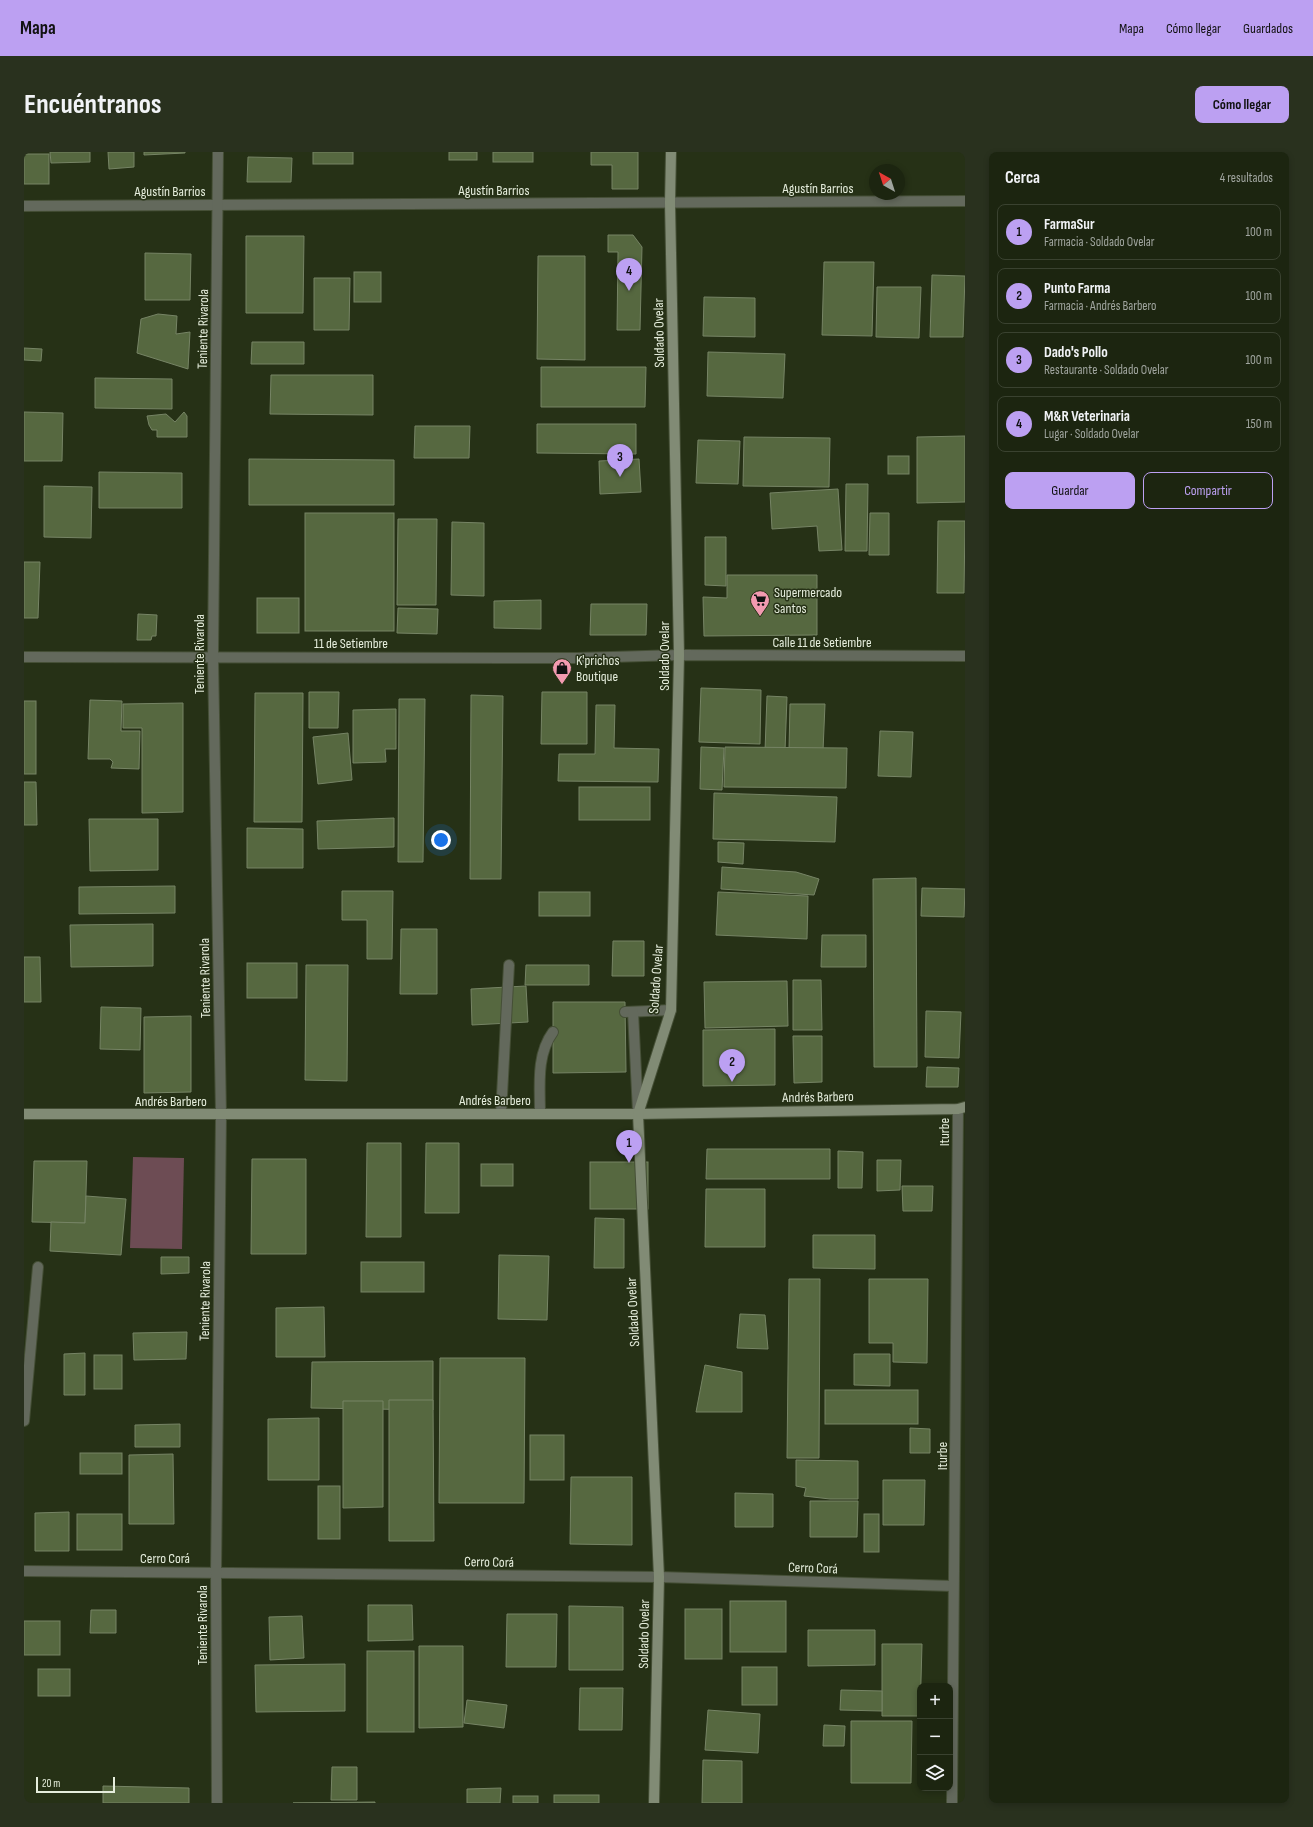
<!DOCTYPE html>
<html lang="es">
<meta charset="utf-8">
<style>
body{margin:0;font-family:"Sofia Sans Condensed",sans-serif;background:#29311e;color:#f1f3f6}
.controls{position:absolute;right:12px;bottom:12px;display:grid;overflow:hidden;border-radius:8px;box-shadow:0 2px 6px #0003}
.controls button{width:36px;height:36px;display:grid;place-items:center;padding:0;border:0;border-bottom:1px solid #3a4230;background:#1c2510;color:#f1f3f6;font:20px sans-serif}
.compass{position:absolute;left:845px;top:12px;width:36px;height:36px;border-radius:50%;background:#1c2510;box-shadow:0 2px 6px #0003;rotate:321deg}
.scale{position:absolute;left:12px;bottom:10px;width:79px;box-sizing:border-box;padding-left:4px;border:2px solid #e5eddc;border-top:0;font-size:11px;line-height:14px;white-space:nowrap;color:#e5eddc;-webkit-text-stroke:3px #263116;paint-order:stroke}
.you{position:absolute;left:417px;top:688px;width:14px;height:14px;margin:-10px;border:3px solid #fff;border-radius:50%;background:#1a73e8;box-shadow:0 0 0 6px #1a73e833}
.badge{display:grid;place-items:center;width:26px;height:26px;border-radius:50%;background:#bca0f2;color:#111;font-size:13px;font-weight:700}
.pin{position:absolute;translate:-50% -33px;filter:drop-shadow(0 1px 2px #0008)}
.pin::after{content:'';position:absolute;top:21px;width:14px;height:12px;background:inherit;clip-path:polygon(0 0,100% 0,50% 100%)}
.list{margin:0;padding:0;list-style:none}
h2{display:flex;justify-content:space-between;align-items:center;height:52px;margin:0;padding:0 16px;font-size:17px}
h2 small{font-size:13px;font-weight:400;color:#a0a59f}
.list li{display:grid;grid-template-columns:26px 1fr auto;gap:12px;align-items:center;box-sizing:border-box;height:56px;margin:0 8px 8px;padding:0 8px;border:1px solid #3a4230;border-radius:8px}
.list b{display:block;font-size:15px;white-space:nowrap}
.list p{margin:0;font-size:13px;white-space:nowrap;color:#a0a59f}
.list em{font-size:13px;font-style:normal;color:#a0a59f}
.actions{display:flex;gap:8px;padding:12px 16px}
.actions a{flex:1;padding:9px 0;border:1px solid #bca0f2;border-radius:8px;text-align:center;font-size:14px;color:#bca0f2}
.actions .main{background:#bca0f2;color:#111}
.icon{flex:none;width:22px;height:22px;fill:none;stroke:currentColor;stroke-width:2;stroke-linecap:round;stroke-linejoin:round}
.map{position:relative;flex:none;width:941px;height:1651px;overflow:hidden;border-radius:8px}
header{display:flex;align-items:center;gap:24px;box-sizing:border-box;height:56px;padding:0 20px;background:#bca0f2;color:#111}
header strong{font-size:19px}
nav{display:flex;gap:22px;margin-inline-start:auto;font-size:14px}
.intro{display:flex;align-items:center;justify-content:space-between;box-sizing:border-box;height:96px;padding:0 24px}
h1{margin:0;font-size:28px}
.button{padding:10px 18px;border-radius:8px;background:#bca0f2;color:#111;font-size:14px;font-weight:700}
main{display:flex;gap:24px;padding:0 24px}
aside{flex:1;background:#1c2510;border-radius:8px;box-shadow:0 2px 6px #0003}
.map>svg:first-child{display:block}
</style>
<header>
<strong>Mapa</strong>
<nav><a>Mapa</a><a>Cómo llegar</a><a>Guardados</a></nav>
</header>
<div class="intro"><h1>Encuéntranos</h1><a class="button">Cómo llegar</a></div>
<main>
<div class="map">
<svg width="941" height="1651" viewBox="0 0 941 1651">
<rect width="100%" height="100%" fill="#263116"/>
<path fill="#6d4c54" d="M109 1005 160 1006 158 1097 106 1096Z"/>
<g fill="#566840" stroke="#768465">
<path d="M26 0H66V10L27 11Z"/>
<path d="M84 0H110V15L85 17Z"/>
<path d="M120 0H161V1L120 3Z"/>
<rect x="289" y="0" width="40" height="12"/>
<rect x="425" y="0" width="28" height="8"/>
<rect x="469" y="0" width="40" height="10"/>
<path d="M567 0H614V37H588V13H567Z"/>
<rect x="0" y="2" width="25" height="30"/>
<path d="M224 5 268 6 267 30H223Z"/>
<path d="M584 83H609L618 95 616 178H593L594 100H584Z"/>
<path d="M222 84H280L279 161H222Z"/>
<path d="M121 101 167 102 166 148H121Z"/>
<path d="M514 104H561V208L513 207Z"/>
<path d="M800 110H850L848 184 798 183Z"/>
<rect x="330" y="120" width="27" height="30"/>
<path d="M908 123 941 124 939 185H906Z"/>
<path d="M290 126H326L325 178H290Z"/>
<path d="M853 135H897L895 186 852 185Z"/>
<path d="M680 145 731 146V185L679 184Z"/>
<path d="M134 162 153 164 152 182 166 180 164 217 113 201 117 167Z"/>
<path d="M228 190H280V212H227Z"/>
<path d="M0 196 18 197 17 209 0 208Z"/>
<path d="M684 200 761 202 759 246 683 244Z"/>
<path d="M517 215H622L621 255H517Z"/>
<path d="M247 223H349V263L246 262Z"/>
<path d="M71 226 148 227V257L71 256Z"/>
<path d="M0 260 39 261 38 309H0Z"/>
<path d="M160 260 163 264V285H133V278H128L125 273 123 264 142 262 151 270Z"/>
<path d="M513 272H612V302L513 301Z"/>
<path d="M391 274H446L445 306H390Z"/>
<path d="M941 284V350L893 351V285Z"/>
<path d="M720 285 806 286 805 335 719 334Z"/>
<path d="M674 288 716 289 714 332 672 331Z"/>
<rect x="864" y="304" width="21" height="18"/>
<path d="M225 307 370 308V353H225Z"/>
<path d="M615 307 617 340 576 342 575 309Z"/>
<path d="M75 320 158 321V356H75Z"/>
<path d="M822 332H844L843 399H821Z"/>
<path d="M20 334 68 335 67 386 20 385Z"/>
<path d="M814 337 818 398 795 399 793 374 748 377 746 341Z"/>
<rect x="281" y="361" width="89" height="118"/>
<path d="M846 361H865V403H845Z"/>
<path d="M374 367H413L412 453H373Z"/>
<path d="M914 369H941L940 441H913Z"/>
<path d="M428 370 460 371V444L427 443Z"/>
<path d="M681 385H702V434L681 433Z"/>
<path d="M0 410H16L14 466H0Z"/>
<path d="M703 423H793V483L680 484 679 445 703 446Z"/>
<rect x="233" y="446" width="42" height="35"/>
<path d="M517 448V477L470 476V449Z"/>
<path d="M567 452H623L622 483H566Z"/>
<path d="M374 456 414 457 413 482 373 481Z"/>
<path d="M114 462 133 463 132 484H128L127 488H113Z"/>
<path d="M677 536 737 538 736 592 675 590Z"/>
<path d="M285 540H315L314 576H285Z"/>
<path d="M518 540H563V592H517Z"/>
<path d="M231 541H279L278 670H230Z"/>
<path d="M447 543 479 544 477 727H446Z"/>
<path d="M743 544 763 545 761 599H741Z"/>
<path d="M375 547H401L399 710H374Z"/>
<path d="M66 548 98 549 97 579H116L115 617 87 616 89 610 86 607H64Z"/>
<rect x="0" y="549" width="12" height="73"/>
<path d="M159 551V660L118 661V576H99V552Z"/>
<path d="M766 552H801L799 599 765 598Z"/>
<path d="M572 553H591L590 596 635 597 634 630 534 629 535 602H571Z"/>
<path d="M372 557V597H361L362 610 329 611V558Z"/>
<path d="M856 579 889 580 887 625 854 624Z"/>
<path d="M324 581 328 628 294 632 289 585Z"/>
<path d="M677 595 700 596 698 638 676 637Z"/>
<path d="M701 595 823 596 822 636 700 635Z"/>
<path d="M0 630H12L13 673H0Z"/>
<rect x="555" y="635" width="71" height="33"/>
<path d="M690 641 813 645 811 690 689 687Z"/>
<path d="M370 666V695L294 697 293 669Z"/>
<path d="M65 667H134V718L66 719Z"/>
<path d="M223 676 279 677V716H223Z"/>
<path d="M694 690 720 691 719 712 694 710Z"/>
<path d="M698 715 772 720 795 727 790 743 697 737Z"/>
<path d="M892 726 893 915H850L849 727Z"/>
<path d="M151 734V761L55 762V735Z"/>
<path d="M898 736 941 737 940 765 897 764Z"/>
<path d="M318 739H369L368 807H343V768H318Z"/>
<rect x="515" y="740" width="51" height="24"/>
<path d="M694 740 784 744 783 787 692 783Z"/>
<path d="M129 772V814L47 815 46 773Z"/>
<path d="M377 777H413V842H376Z"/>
<path d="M798 783H842V815H797Z"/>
<path d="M589 789H620V824H588Z"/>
<path d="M0 805H16L17 850H0Z"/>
<rect x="223" y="811" width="50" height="35"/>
<path d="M282 813H324L323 929 281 928Z"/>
<path d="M502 813H565V833H501Z"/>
<path d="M769 828H797L798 878H769Z"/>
<path d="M763 829 764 874 681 876 680 830Z"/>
<path d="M502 834 504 870 448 873 447 837Z"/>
<path d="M529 850H601L602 920 529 921Z"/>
<path d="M77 855 117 856 116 898 76 897Z"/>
<path d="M902 859 937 860 935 906 901 905Z"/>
<path d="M167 864V940L120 941V865Z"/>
<path d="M751 877V933L679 934V878Z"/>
<path d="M769 884H798V930L770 931Z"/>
<path d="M903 915 935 916 934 935H902Z"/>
<path d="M343 991H377V1085H342Z"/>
<path d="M402 991H435V1061H401Z"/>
<path d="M683 997H806V1027H682Z"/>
<path d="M814 999 839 1000 838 1036H814Z"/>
<path d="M228 1007H282V1102H227Z"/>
<path d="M853 1008H877L876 1038 853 1039Z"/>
<path d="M10 1009H63L61 1071 8 1070Z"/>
<rect x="566" y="1010" width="58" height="47"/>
<rect x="457" y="1012" width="32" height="22"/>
<path d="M878 1034H909L908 1059H879Z"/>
<path d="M682 1037H741V1095H681Z"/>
<path d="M62 1044 102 1047 97 1103 26 1099 27 1070 61 1071Z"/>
<path d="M571 1066 600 1067V1116H570Z"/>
<path d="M789 1083H851V1117L789 1116Z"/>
<path d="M475 1103 525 1104 523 1168 474 1167Z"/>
<path d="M137 1105H165V1121L137 1122Z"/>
<rect x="337" y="1110" width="63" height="30"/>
<path d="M765 1127H796L795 1306H763Z"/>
<path d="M845 1127H904L903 1211 869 1210V1191H845Z"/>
<path d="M300 1155 301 1205H252V1156Z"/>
<path d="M716 1162 741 1163 744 1197 713 1196Z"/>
<path d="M163 1180 162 1207 110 1208 109 1181Z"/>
<path d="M61 1201V1243H40V1202Z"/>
<path d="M830 1202H866V1234L830 1233Z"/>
<rect x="70" y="1203" width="28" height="34"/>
<path d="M416 1206H501L500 1351H415Z"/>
<path d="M409 1209V1258L287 1256 288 1210Z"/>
<path d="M681 1213 718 1220V1260H672Z"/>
<rect x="801" y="1238" width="93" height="34"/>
<path d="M365 1248H409L410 1389H365Z"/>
<path d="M319 1249H359V1355L319 1356Z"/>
<path d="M295 1266V1328H244V1267Z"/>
<path d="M156 1272V1295H111V1273Z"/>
<path d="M886 1276 906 1277V1301H886Z"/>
<rect x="506" y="1283" width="34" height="45"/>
<rect x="56" y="1301" width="42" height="21"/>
<path d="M149 1302 150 1372H105V1303Z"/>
<path d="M772 1308 834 1309V1347H806L780 1344 782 1336 772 1334Z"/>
<path d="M547 1325H608V1393L546 1392Z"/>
<path d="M859 1328H901L900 1373H859Z"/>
<rect x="294" y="1334" width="22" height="53"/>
<path d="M711 1341 749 1342V1375H711Z"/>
<path d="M786 1349H834L833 1385H786Z"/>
<path d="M45 1360V1399H11V1361Z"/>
<rect x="53" y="1362" width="45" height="36"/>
<rect x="840" y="1362" width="15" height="38"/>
<rect x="706" y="1449" width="56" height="51"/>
<path d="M344 1453H388L389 1488 344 1489Z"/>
<path d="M545 1454 599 1455V1518H545Z"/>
<rect x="661" y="1457" width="37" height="50"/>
<path d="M67 1458H92V1481H66Z"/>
<path d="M483 1462H533L532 1515H482Z"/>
<path d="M278 1464 280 1506 246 1508 245 1465Z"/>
<rect x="0" y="1469" width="36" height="34"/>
<path d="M784 1478H851V1513L784 1514Z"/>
<path d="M858 1492H898L896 1564H858Z"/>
<path d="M395 1494H439V1575L395 1576Z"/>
<rect x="343" y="1499" width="47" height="81"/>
<path d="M321 1512V1559L232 1560 231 1513Z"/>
<rect x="718" y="1515" width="35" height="38"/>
<rect x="14" y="1517" width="32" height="27"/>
<path d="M556 1536H599L598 1578H555Z"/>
<path d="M817 1538 858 1539V1559L816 1558Z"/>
<path d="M443 1548 483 1553 480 1576 440 1571Z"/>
<path d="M684 1558 736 1562 734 1601 681 1598Z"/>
<path d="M827 1569H888L887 1631H827Z"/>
<path d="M800 1573 821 1574 820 1594H799Z"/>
<path d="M679 1608 718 1609V1651H678Z"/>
<path d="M308 1615H333V1648H307Z"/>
<path d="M79 1634 165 1636V1651H79Z"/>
<path d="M477 1636 476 1651H443V1637Z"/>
<rect x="530" y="1643" width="45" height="8"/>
<rect x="489" y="1644" width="25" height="7"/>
<path d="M351 1650V1651H269Z"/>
</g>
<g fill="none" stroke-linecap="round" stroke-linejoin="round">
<g stroke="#454f36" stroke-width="12">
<g id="service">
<path d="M601 860 647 858"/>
<path d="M609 860 614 960"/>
<path d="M477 962 485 813"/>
<path d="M516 962C516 934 512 903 529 880"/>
<path d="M0 1269 14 1115"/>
</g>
</g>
<g stroke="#454f36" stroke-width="12">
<g id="minor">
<path d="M0 54 941 49"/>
<path d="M0 505 553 506 655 503 941 504"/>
<path d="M0 1419 635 1425 929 1434"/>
<path d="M193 1651 192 1421 197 963 189 505 194 0"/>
<path d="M928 1651 934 957"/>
</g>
</g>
<g stroke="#454f36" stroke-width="12">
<g id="secondary">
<path d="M0 962H614L934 957 941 955"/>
<path d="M630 1651 635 1425 614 962 647 858 655 503 646 51 647 0"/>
</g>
</g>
<use href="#service" stroke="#63695c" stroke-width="10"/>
<use href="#minor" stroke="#63695c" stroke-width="10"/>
<use href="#secondary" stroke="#818b75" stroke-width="10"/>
</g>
<defs>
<g id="supermarket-pin" transform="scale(1)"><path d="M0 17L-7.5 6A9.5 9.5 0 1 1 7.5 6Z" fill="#f29ab0" stroke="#263116"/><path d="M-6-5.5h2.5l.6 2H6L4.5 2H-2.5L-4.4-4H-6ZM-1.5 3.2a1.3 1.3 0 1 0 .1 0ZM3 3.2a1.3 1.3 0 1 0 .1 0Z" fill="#111"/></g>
<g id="shop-pin" transform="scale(1)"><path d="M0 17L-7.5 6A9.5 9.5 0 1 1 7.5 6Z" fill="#f29ab0" stroke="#263116"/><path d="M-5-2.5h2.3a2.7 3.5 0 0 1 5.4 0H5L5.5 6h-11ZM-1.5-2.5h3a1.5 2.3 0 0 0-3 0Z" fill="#111"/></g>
</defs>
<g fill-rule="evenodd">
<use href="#supermarket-pin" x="736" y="448"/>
<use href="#shop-pin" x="538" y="516"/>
</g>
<g text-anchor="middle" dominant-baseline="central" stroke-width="3" stroke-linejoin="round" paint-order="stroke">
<g font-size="14" fill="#e5eddc" stroke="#263116">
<text x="794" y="36">Agustín Barrios</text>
<text x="470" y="38">Agustín Barrios</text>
<text x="146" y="39">Agustín Barrios</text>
<text transform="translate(179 177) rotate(-89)">Teniente Rivarola</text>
<text transform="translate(635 181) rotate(-91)">Soldado Ovelar</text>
<text x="798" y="490">Calle 11 de Setiembre</text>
<text x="327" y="491">11 de Setiembre</text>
<text transform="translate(175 502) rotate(-90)">Teniente Rivarola</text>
<text transform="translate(640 504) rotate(-90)">Soldado Ovelar</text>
<text transform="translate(181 826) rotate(-91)">Teniente Rivarola</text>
<text transform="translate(632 827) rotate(-86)">Soldado Ovelar</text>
<text transform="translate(794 945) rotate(-1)">Andrés Barbero</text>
<text x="471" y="948">Andrés Barbero</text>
<text x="147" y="949">Andrés Barbero</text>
<text transform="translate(920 980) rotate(-90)">Iturbe</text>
<text transform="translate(181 1149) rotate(-89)">Teniente Rivarola</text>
<text transform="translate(609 1160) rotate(-93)">Soldado Ovelar</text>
<text transform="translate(918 1304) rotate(-90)">Iturbe</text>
<text x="141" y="1406">Cerro Corá</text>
<text transform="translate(465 1410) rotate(1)">Cerro Corá</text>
<text transform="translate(789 1416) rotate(2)">Cerro Corá</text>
<text transform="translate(178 1473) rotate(-90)">Teniente Rivarola</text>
<text transform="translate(620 1482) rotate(-89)">Soldado Ovelar</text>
</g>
<g font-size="14" fill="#e5eddc" stroke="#263116" text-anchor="start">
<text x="750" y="440">Supermercado<tspan x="750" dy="16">Santos</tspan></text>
<text x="552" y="508">K'prichos<tspan x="552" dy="16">Boutique</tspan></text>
</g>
</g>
</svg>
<div class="controls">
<button>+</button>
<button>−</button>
<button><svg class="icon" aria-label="layers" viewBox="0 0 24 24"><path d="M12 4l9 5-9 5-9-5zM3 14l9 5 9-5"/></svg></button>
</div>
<svg class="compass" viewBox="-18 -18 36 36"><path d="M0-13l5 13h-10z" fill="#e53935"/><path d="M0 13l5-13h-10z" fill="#a0a59f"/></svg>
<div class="scale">20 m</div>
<div class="you"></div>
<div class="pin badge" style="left:605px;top:1011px">1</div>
<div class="pin badge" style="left:708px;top:930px">2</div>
<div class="pin badge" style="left:596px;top:325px">3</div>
<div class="pin badge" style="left:605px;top:139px">4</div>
</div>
<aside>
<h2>Cerca<small>4 resultados</small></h2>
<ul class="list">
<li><span class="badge">1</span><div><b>FarmaSur</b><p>Farmacia · Soldado Ovelar</p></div><em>100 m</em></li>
<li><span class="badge">2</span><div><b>Punto Farma</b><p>Farmacia · Andrés Barbero</p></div><em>100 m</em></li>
<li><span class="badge">3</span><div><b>Dado's Pollo</b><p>Restaurante · Soldado Ovelar</p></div><em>100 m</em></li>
<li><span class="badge">4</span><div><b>M&amp;R Veterinaria</b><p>Lugar · Soldado Ovelar</p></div><em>150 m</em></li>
</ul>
<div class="actions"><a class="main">Guardar</a><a>Compartir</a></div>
</aside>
</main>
